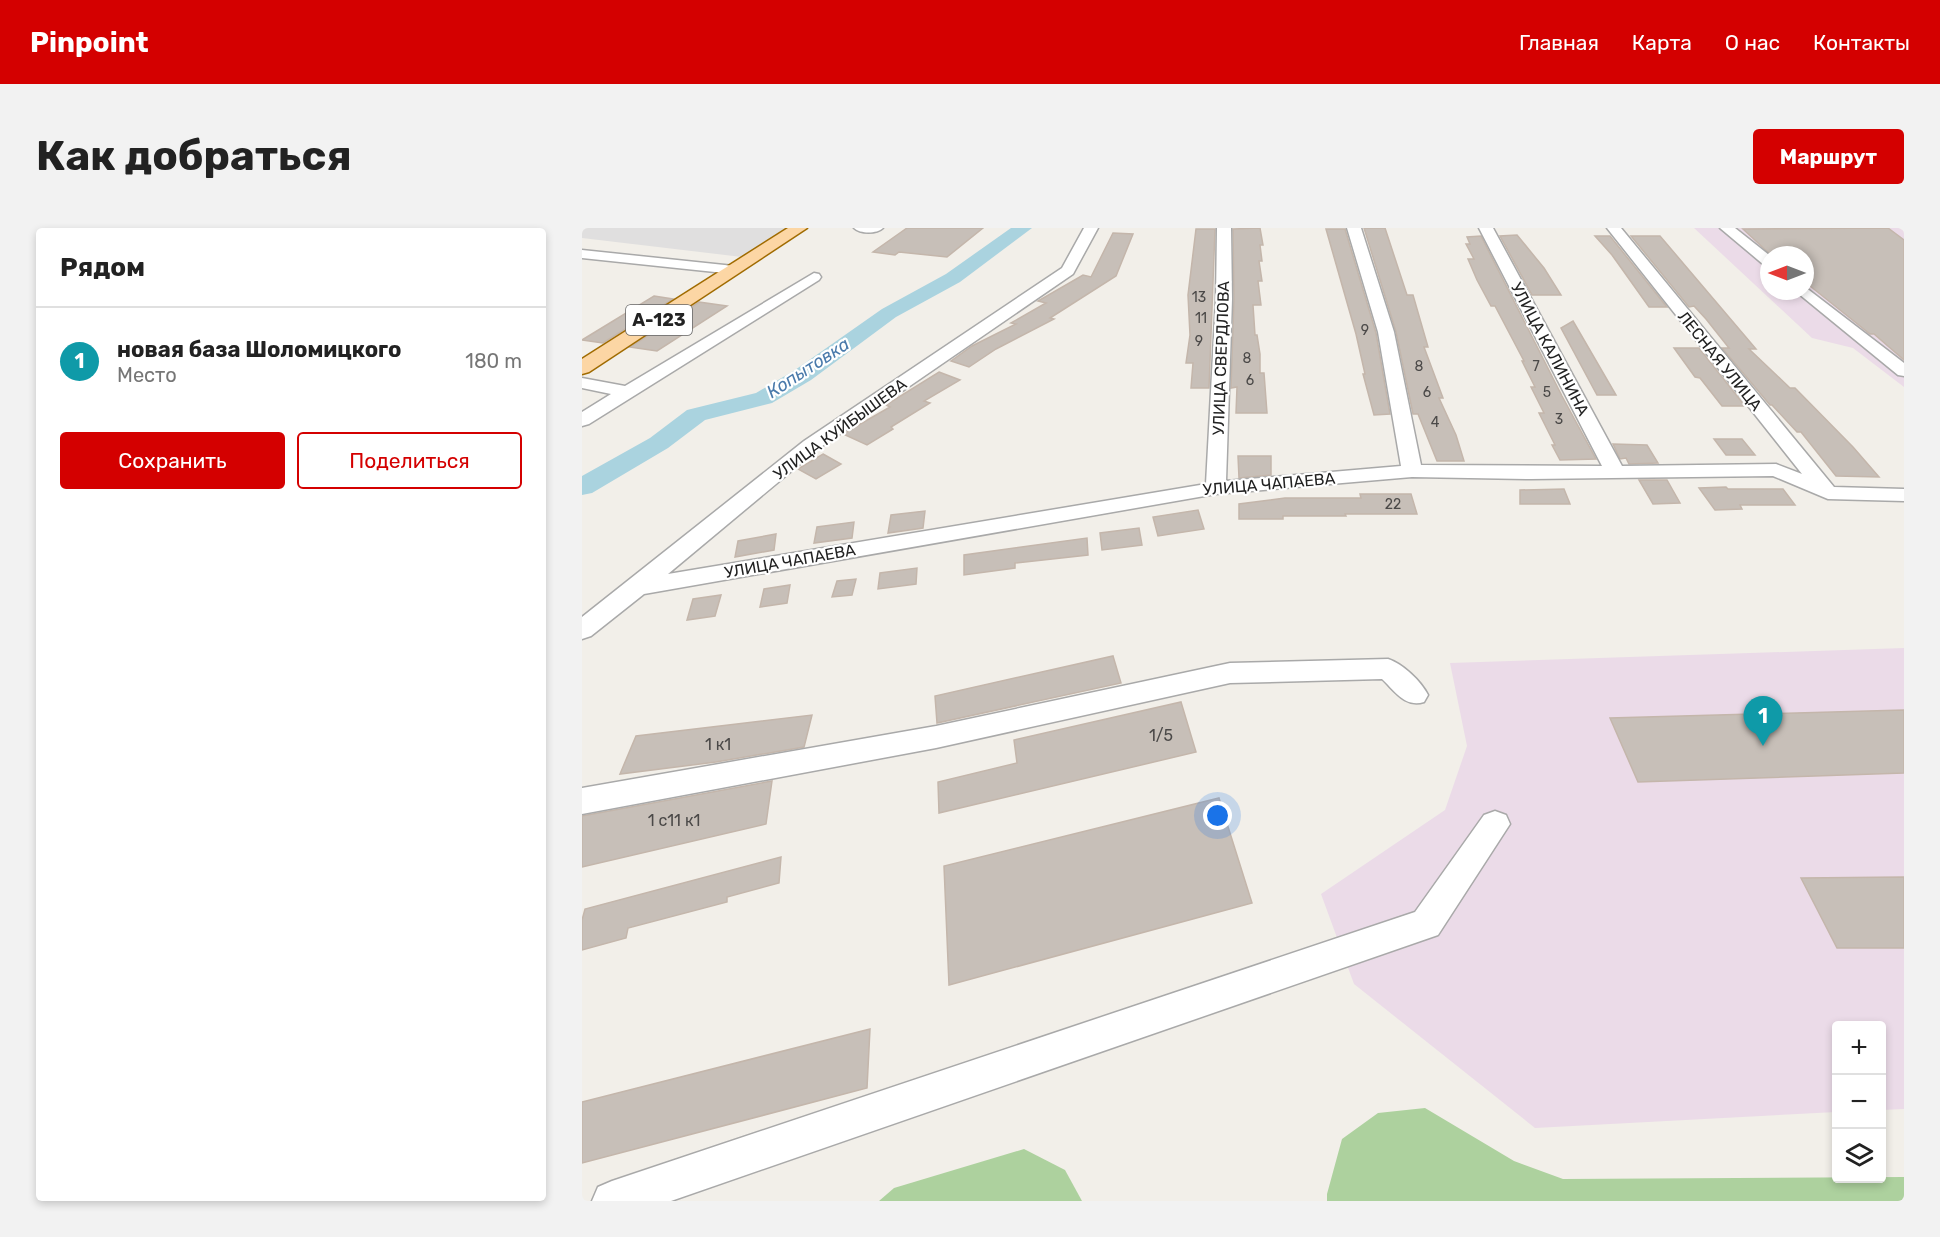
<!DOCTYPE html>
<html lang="ru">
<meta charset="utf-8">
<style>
body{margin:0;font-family:Rubik,sans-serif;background:#f2f2f2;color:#222}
.controls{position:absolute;right:18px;bottom:18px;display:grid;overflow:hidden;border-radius:6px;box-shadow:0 3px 9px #0003}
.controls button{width:54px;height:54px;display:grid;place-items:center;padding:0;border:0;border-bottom:2px solid #e0e0e0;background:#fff;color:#222;font:30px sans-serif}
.compass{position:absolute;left:1178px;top:18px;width:54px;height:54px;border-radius:50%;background:#fff;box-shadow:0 3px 9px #0003;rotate:270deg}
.you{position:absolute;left:636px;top:588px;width:21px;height:21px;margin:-15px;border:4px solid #fff;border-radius:50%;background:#1a73e8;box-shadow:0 0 0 9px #1a73e833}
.badge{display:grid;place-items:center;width:39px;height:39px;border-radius:50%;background:#d40000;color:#fff;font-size:20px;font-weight:700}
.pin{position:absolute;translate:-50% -50px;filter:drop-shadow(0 2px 3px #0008)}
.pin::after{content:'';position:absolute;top:32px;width:21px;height:18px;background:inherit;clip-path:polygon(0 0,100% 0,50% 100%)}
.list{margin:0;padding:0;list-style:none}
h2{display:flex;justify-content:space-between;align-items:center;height:78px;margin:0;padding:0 24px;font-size:26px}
h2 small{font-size:20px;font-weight:400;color:#767676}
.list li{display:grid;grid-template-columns:39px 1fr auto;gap:18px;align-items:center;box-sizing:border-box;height:108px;padding:0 24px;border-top:2px solid #e0e0e0}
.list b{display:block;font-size:22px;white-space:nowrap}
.list p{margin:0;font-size:20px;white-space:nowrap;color:#767676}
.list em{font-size:20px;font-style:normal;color:#767676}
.actions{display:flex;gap:12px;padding:18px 24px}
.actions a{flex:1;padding:14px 0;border:2px solid #d40000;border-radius:6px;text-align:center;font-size:21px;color:#d40000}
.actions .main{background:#d40000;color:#fff}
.icon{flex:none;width:33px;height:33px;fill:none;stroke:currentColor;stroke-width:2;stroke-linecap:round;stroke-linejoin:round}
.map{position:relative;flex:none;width:1322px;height:973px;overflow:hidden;border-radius:6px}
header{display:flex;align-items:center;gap:36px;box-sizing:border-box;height:84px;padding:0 30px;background:#d40000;color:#fff}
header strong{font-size:28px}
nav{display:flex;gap:33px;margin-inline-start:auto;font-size:21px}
.intro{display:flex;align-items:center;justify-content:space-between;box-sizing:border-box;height:144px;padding:0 36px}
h1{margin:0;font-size:42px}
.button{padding:15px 27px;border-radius:6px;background:#d40000;color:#fff;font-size:21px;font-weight:700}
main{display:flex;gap:36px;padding:0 36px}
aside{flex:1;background:#fff;border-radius:6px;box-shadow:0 3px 9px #0003}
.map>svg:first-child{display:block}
</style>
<header>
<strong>Pinpoint</strong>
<nav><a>Главная</a><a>Карта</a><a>О нас</a><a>Контакты</a></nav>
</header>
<div class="intro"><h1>Как добраться</h1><a class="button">Маршрут</a></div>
<main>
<aside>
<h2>Рядом<small></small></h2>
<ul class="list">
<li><span class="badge" style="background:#0f9aa8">1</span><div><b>новая база Шоломицкого</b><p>Место</p></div><em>180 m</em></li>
</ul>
<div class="actions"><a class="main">Сохранить</a><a>Поделиться</a></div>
</aside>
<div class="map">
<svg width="1322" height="973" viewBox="0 0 1322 973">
<rect width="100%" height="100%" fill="#f2efe9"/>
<path fill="#e0dfdf" d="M0 0H205L160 29 0 10Z"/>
<g fill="#ebdbe8" fill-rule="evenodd">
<path d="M1112 0H1317L1322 3V159L1271 120 1230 110ZM1187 27H1223V63H1187Z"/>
<path d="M1322 420V881L1300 882V798H1254V884L953 900 772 756 739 666 863 582 885 518 868 435Z"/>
</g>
<g fill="#add19e">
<path d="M843 880 932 933 981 951 1322 949V973H745V966L760 911 796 885Z"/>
<path d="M442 921 483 942 500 973H297L312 960Z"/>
</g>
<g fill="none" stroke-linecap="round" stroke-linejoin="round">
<path fill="#aad3df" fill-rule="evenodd" d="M429 0H450L378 54 314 89 229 152 190 175 123 192 86 220 10 265 0 267V248L68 210 105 182 174 165 213 142 300 81 364 46Z"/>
</g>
<g fill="#c7bfb8" stroke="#c4b6ab" stroke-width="1.5">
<path d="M325 0H401L365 29 317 24 313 27 291 24Z"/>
<path d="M678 0 681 17H678L680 33H677L680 53H676L679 77H671L673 107H675L678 126V145H682L685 185H654L655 159 649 160 652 71 651 1Z"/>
<path d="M782 0H803L825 67H831L846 119H842L861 170H857L874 207 882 233H855L836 186H831L814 104Z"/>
<path d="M1306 0 1322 12V132L1292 106H1288L1223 54V27H1189L1161 1Z"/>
<path d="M614 1H633L627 160H609L611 135H604L608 107 606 67Z"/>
<path d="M744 1H763L794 105 808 186 792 187 781 146H783L774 106Z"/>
<path d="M531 5 551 6 534 48 468 90 472 91 414 121 387 139 369 133 390 118 434 96 429 95 464 75 456 73 501 47 509 49Z"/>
<path d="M935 7 962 40 979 67H950L918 8Z"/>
<path d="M899 8 980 168 1014 231 978 232 970 217H973L957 185H962L949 159H953L940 133H942L913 78H909L895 52 886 31H892L884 16H888L885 9Z"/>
<path d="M1013 8H1028L1085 79H1067L1030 27Z"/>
<path d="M1049 8H1078L1174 121H1167L1208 160H1213L1271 219 1297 249 1254 248 1219 204H1215L1190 177H1188L1140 120H1147L1124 91 1112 78 1107 79Z"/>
<path d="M72 68 91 71 21 115 0 112Z"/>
<path d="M117 74 145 78 75 123 48 119Z"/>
<path d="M991 93 1034 167H1015L979 100Z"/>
<path d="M1092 120H1117L1163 178H1140L1118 150 1113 149Z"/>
<path d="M357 144 378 152 342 173 348 175 309 199 311 201 285 217 261 206 308 179 304 177Z"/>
<path d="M1132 211H1160L1173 227H1144Z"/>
<path d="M1031 216 1065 217 1076 235 1047 236 1044 230 1038 231Z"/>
<path d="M241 226 259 236 234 251 216 241Z"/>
<path d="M656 228H689V247L657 250Z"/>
<path d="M1057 252H1085L1098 275 1071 276Z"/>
<path d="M1144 259 1146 261H1201L1213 277H1158L1160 281 1133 282 1117 260Z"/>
<path d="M982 261 988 276H938V262Z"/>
<path d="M778 266H829L835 286H763L764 288H701V291H657V276L703 270H779Z"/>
<path d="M616 282 622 301 576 308 571 289Z"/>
<path d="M343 283 341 300 306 305 309 287Z"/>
<path d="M272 294 270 310 232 315 235 299Z"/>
<path d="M557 300 560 317 520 322 518 305Z"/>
<path d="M194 306 192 322 153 329 156 313Z"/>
<path d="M505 310 506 327 433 335V340L382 347V327Z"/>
<path d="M335 340 334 356 296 361 298 345Z"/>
<path d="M274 351 270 367 250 369 255 353Z"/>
<path d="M208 357 205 375 178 379 182 361Z"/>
<path d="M139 367 133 388 105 392 111 371Z"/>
<path d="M531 428 539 455 355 495 353 468Z"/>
<path d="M599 474 614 524 357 585 356 554 435 535 432 512Z"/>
<path d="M1322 482V545L1056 554 1028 490Z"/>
<path d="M230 487 222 519 134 534 38 546 54 508Z"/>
<path d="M190 553 184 596 0 639V588Z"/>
<path d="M637 570 670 675 367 757 362 638Z"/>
<path d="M199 629 197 655 145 669V674L46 700 44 710 0 722V692L3 681Z"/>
<path d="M1322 649V720H1255L1219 650Z"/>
<path d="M288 801 285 860 0 935V874Z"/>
</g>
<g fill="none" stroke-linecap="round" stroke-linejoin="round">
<g stroke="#a9a9a9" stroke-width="3">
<g id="minor">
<path d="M272 0H301C295 6 278 6 272 0Z"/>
<path d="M502 0H516L491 46 236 221 86 346 624 256 634 71 635 0H649L650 71 644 253 819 238 796 104 765 0H779L812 104 839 237 1020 238 897 0H911L1040 238 1194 236 1220 246 1025 0H1039L1252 259 1322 261V273L1246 271 1191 248 949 251 830 249 634 266 62 366 9 408 0 411V389L222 213 480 40Z"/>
<path d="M1138 0H1153L1187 27V38L1182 37Z"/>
<path d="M0 22 152 38 159 42 152 46 0 30Z"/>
<path d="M232 45 237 46 239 49 237 52 7 196 0 198V184L29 166 0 160V150L43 158Z"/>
<path d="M1223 59 1322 135V148L1316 147 1217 66 1215 63H1223Z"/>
<path d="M806 431C821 436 839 453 846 467L842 474C823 480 813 463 800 451L648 455 354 520 0 586V560L354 498 648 435Z"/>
<path d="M913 583 924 587 928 596 856 707 89 973H10L16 959 30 953 833 684 902 587Z"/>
</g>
</g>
<g stroke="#a06b00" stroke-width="3">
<path id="major" d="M206 0H225L7 144 0 146V131Z"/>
</g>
<use href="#minor" fill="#fff" fill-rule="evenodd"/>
<use href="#major" fill="#fcd6a4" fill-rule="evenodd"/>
</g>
<g text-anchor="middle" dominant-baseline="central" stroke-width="4.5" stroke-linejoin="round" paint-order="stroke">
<g font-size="14" fill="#4b4948">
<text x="617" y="69">13</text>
<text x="619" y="90">11</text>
<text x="783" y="102">9</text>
<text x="617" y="113">9</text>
<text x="665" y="130">8</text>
<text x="837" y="138">8</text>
<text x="954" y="138">7</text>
<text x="668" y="152">6</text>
<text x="845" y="164">6</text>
<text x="965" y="164">5</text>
<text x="977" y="191">3</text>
<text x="853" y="194">4</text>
<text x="811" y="276">22</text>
</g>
<g font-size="16" fill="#222" stroke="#fff">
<text transform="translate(968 121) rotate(62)">УЛИЦА КАЛИНИНА</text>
<text transform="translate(639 130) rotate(-88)">УЛИЦА СВЕРДЛОВА</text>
<text transform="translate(1138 133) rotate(51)">ЛЕСНАЯ УЛИЦА</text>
<text transform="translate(258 201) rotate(-36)">УЛИЦА КУЙБЫШЕВА</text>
<text transform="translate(687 256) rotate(-5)">УЛИЦА ЧАПАЕВА</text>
<text transform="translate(208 333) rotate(-10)">УЛИЦА ЧАПАЕВА</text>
</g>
<g font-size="16" fill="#4b4948">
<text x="579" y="507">1/5</text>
<text x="136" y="516">1 к1</text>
<text x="92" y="592">1 с11 к1</text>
</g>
<rect fill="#fff" stroke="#646464" stroke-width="1.5" x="44" y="77" width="66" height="30" rx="4.5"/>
<g font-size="18" font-weight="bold" fill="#222">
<text x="77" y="92">А-123</text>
</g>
<g font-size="18" font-style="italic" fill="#4a7aab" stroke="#fff">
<text transform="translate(226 140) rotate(-33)">Копытовка</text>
</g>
</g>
</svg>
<div class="controls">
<button>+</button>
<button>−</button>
<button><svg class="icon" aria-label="layers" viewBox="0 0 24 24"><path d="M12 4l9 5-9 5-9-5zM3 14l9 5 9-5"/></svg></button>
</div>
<svg class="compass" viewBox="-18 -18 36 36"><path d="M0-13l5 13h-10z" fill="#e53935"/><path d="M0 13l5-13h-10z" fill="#767676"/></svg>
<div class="you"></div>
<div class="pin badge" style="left:1181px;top:518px;background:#0f9aa8">1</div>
</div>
</main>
